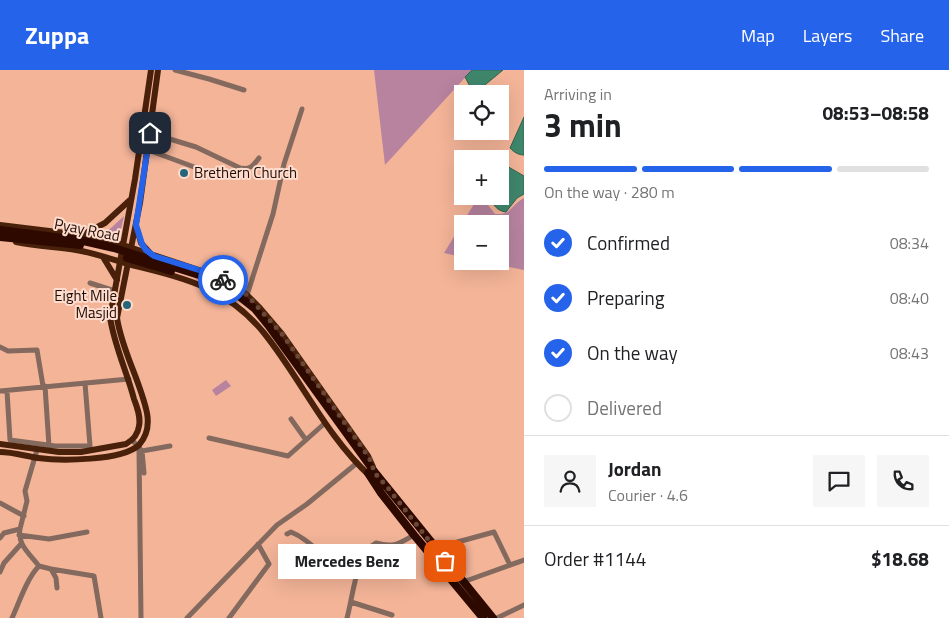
<!DOCTYPE html>
<html lang="en">
<head>
<meta charset="utf-8">
<style>
  :root { --surface:#fff; --page:#f6f6f6; --text:#202124; --muted:#757577; --line:#e0e0e0; --accent:#2563eb }
  body { margin:0; font-family:"Titillium Web",sans-serif; background:var(--page); color:var(--text); height:100vh; display:flex; flex-direction:column; font-size:19px; white-space:nowrap }
  * { box-sizing:border-box; margin:0 }
  p { font-size:16px; color:var(--muted) }
  .icon { flex:none; width:28px; height:28px; fill:none; stroke:currentColor; stroke-width:2; stroke-linecap:round; stroke-linejoin:round }
  .map { position:relative; flex:1; overflow:hidden }
  .sheet { display:flex; flex-direction:column; background:var(--surface); width:425px }
  .sheet>* { flex:none }
  .buttons { position:absolute; left:454px; top:15px; display:grid; gap:10px }
  .buttons a { display:grid; place-items:center; width:55px; height:55px; border-radius:0px; background:var(--surface); box-shadow:0 5px 20px #0002; font-size:25px }
  .pin { position:absolute; display:grid; place-items:center; width:42px; height:42px; color:#fff; margin:-21px; border-radius:10px; box-shadow:0 2px 8px #0006 }
  .courier { position:absolute; display:grid; place-items:center; width:50px; height:50px; margin:-25px; border:4px solid #2563eb; border-radius:50%; background:#fff; color:#222; box-shadow:0 1px 6px #0007 }
  .bubble { position:absolute; height:35px; border-radius:0px; background:var(--surface); box-shadow:0 5px 20px #0002; font-size:16px; font-weight:700; line-height:35px; text-align:center }
  .head em { font-style:normal; font-weight:700 }
  .head div { display:flex; flex-direction:column-reverse }
  .head { display:flex; align-items:center; justify-content:space-between; height:85px; padding:0 20px }
  h1 { font-size:32px; font-weight:700; line-height:38px }
  .bar { display:grid; grid-template-columns:repeat(4,1fr); gap:8px 5px; align-content:center; height:60px; padding:0 20px }
  .bar i { height:6px; border-radius:4px; background:var(--line) }
  .bar .active { background:var(--accent) }
  .bar p { grid-column:span 4 }
  .line { display:flex; align-items:center; gap:12px; padding:0 20px; border-top:1px solid var(--line) }
  .line div { flex:1 }
  .round { display:grid; place-items:center; flex:none; width:52px; height:52px; border-radius:0px; background:var(--page) }
  ol { padding:0 20px; list-style:none }
  li { display:flex; align-items:center; gap:15px; height:55px }
  li p { margin-inline-start:auto }
  li .icon { padding:5px; border-radius:50%; background:var(--accent); color:#fff; stroke-width:4 }
  li:last-child { color:var(--muted) }
  li i { width:28px; height:28px; border:2px solid var(--line); border-radius:50% }
  header { display:flex; align-items:center; gap:30px; box-sizing:border-box; height:70px; padding:0 25px; background:var(--accent); color:#fff }
  header strong { font-size:24px }
  nav { display:flex; gap:28px; margin-inline-start:auto; font-size:18px }
  main { display:flex; flex:1; min-height:0 }
  .map>svg:first-child { display:block }
</style>
</head>
<body>
<header>
<strong>Zuppa</strong>
<nav><a>Map</a><a>Layers</a><a>Share</a></nav>
</header>
<main>
<div class="map">
<svg width="524" height="548" viewBox="0 0 524 548">
  <rect width="100%" height="100%" fill="#f3b498"/>
  <path fill="#b7839f" d="M374,0H472L385,95Z
    M524,128V200L481,191H500V154H462V187L444,183L474,134L488,135L495,144C512,145 511,135 524,128Z
    M124,146L118,172L96,168L111,158Z
    M226,310L231,316L216,326L212,320Z"/>
  <path fill="#3f876c" stroke="#36624d" d="M472,0H503L474,24L465,7Z
    M524,47V85C518,85 514,82 510,78Z
    M500,92L524,106V124L517,128L506,142C497,141 493,135 489,126H500Z"/>
  <g fill="none" stroke-linecap="round" stroke-linejoin="round">
    <path stroke="#83695e" stroke-width="5" d="M175,0L209,9L244,20
      M150,63L196,77L240,98C250,100 253,96 259,88
      M148,80L216,105
      M90,213L115,221
      M247,225L273,144L284,94L302,39
      M0,277L8,281L37,280L43,316
      M45,316L49,376
      M0,321L129,309
      M7,321L10,370L55,376H90L85,313
      M291,349L306,370
      M209,368L288,386L325,353
      M132,370L142,381L144,403
      M139,379L141,548
      M142,381L170,376
      M0,433L24,446
      M287,464L291,462C296,464 301,467 305,470C321,481 337,502 356,506
      M19,465L49,469L87,462
      M0,468L4,463L20,459L27,431L25,421L37,380
      M437,480L454,473L494,462L510,495
      M39,496L51,499L56,508L57,518
      M51,499L94,506L101,548
      M0,502L4,493L21,474
      M463,512L524,490
      M351,532L392,545
      M12,548C19,533 27,508 39,496C31,485 17,475 20,459
      M187,548L277,455L307,434L357,393
      M229,548L269,494L258,474
      M347,548C353,527 356,483 376,473C393,478 399,474 414,465
      M497,548L524,535"/>
    <path stroke="#49200a" stroke-width="6" d="M0,155L82,165L123,175L205,202L234,216L247,225L259,237L282,264L368,386L373,397
      M137,159L141,173L151,184
      M82,165L105,153L130,130
      M16,172C36,176 56,177 76,180C94,183 111,189 128,194C183,208 226,216 264,263C301,309 326,366 370,406
      M103,187L117,210
      M0,374L59,382H81L126,374C133,370 138,364 139,356C141,347 137,337 134,329C127,302 114,275 110,247L135,109L151,0
      M0,382C13,382 25,386 38,388C60,391 122,391 139,375C147,366 149,354 147,343C140,310 122,281 117,248L140,133L158,0"/>
    <path stroke="#2e0900" stroke-width="8" d="M373,400L493,548
      M368,403L381,423L414,465L483,548"/>
    <path stroke="#2e0900" stroke-width="8" d="M0,160L79,170L114,178L202,206L221,214L240,227L255,239L268,255L373,400
      M0,167L80,175
      M127,188L171,201"/>
  </g>
  <g fill="none" stroke-linecap="round" stroke-linejoin="round">
    <path stroke="#6b4738" stroke-width="5" stroke-dasharray="0 9" d="M223,210L247,225L282,264L368,386L373,395V401L388,418L445,491"/>
    <path stroke="#2563eb" stroke-width="6" d="M150,63L136,155L142,174L146,180L154,186L205,202L223,210"/>
  </g>
  <g fill="#27657b" stroke="#feddcf" stroke-width="2">
    <circle cx="184" cy="103" r="5"/>
    <circle cx="127" cy="235" r="5"/>
  </g>
  <g text-anchor="middle" stroke-width="4" stroke-linejoin="round" paint-order="stroke">
    <g font-size="15" fill="#220d04" stroke="#feddcf" text-anchor="start">
      <text x="194" y="108">Brethern Church</text>
      <text x="117" y="231" text-anchor="end">Eight Mile<tspan x="117" dy="17">Masjid</tspan></text>
    </g>
    <g font-size="15" fill="#220d04" stroke="#feddcf">
      <text transform="translate(87 160) rotate(11)" y="5">Pyay Road</text>
    </g>
  </g>
</svg>
<div class="buttons">
<a><svg class="icon" aria-label="locate" viewBox="0 0 24 24"><circle cx="12" cy="12" r="6"/><path d="M12 2v4M12 18v4M2 12h4M18 12h4"/></svg></a>
<a>+</a>
<a>−</a>
</div>
<div class="pin" style="left:445px;top:491px;background:#ea580c"><svg class="icon" aria-label="bag" viewBox="0 0 24 24"><path d="M5 8h14l-1 12H6zM9 8a3 3 0 0 1 6 0"/></svg></div>
<div class="pin" style="left:150px;top:63px;background:#1f2937"><svg class="icon" aria-label="home" viewBox="0 0 24 24"><path d="M3 11l9-7 9 7M6 9v11h12V9"/></svg></div>
<div class="courier" style="left:223px;top:210px"><svg class="icon" aria-label="bike" viewBox="0 0 24 24"><circle cx="6" cy="16" r="4"/><circle cx="18" cy="16" r="4"/><path d="M6 16l4-8h5l3 8M10 8l3 8H6M13 5h3"/></svg></div>
<div class="bubble" style="left:278px;top:474px;width:138px">Mercedes Benz</div>
</div>
<section class="sheet">
<div class="head"><div><h1>3 min</h1><p>Arriving in</p></div><em>08:53–08:58</em></div>
<div class="bar"><i class="active"></i><i class="active"></i><i class="active"></i><i></i><p>On the way · 280 m</p></div>
<ol>
<li><svg class="icon" aria-label="check" viewBox="0 0 24 24"><path d="M5 12l5 5 9-10"/></svg>Confirmed<p>08:34</p></li>
<li><svg class="icon" aria-label="check" viewBox="0 0 24 24"><path d="M5 12l5 5 9-10"/></svg>Preparing<p>08:40</p></li>
<li><svg class="icon" aria-label="check" viewBox="0 0 24 24"><path d="M5 12l5 5 9-10"/></svg>On the way<p>08:43</p></li>
<li><i></i>Delivered</li>
</ol>
<div class="line" style="height:90px"><a class="round"><svg class="icon" aria-label="person" viewBox="0 0 24 24"><circle cx="12" cy="8" r="4"/><path d="M4 21q1-7 8-7t8 7"/></svg></a><div><b>Jordan</b><p>Courier · 4.6</p></div><a class="round"><svg class="icon" aria-label="chat" viewBox="0 0 24 24"><path d="M4 5h16v11H9l-5 4z"/></svg></a><a class="round"><svg class="icon" aria-label="phone" viewBox="0 0 24 24"><path d="M5 4h4l2 5-3 2q2 4 5 5l2-3 5 2v4C11 20 4 13 5 4z"/></svg></a></div>
<div class="line" style="height:65px"><div>Order #1144</div><b>$18.68</b></div>
</section>
</main>
</body>
</html>
